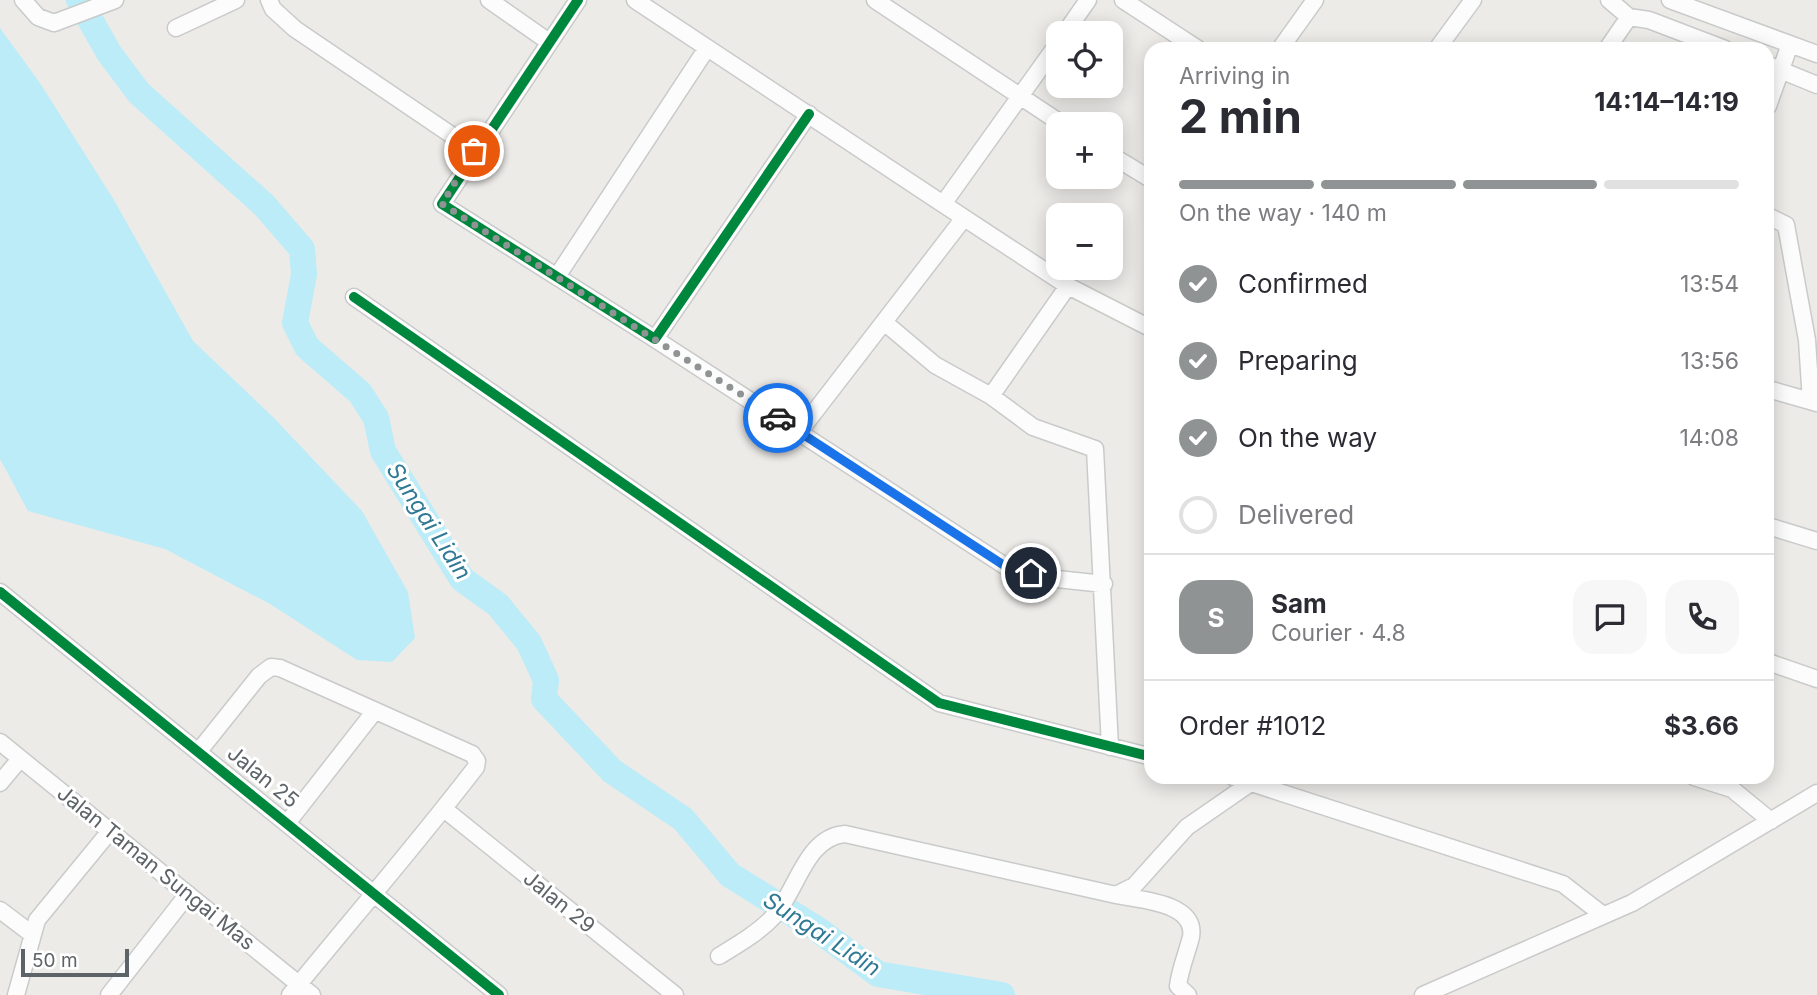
<!DOCTYPE html>
<html lang="en">
<head>
<meta charset="utf-8">
<style>
  :root { --surface:#fff; --page:#f7f7f7; --text:#2b2b33; --muted:#7c7c81; --line:#e1e1e2; --accent:#8f9394 }
  body { margin:0; font-family:Inter,sans-serif; background:var(--page); color:var(--text); height:100vh; display:flex; flex-direction:column; font-size:26px; white-space:nowrap }
  * { box-sizing:border-box; margin:0 }
  p { font-size:23px; color:var(--muted) }
  .icon { flex:none; width:38px; height:38px; fill:none; stroke:currentColor; stroke-width:2; stroke-linecap:round; stroke-linejoin:round }
  .map { position:relative; flex:1; overflow:hidden }
  .sheet { position:absolute; left:1144px; top:42px; width:630px; height:742px; display:flex; flex-direction:column; background:var(--surface); border-radius:21px; box-shadow:0 4px 18px #0003 }
  .sheet>* { flex:none }
  .controls { position:absolute; left:1046px; top:21px; display:grid; gap:14px }
  .controls a { display:grid; place-items:center; width:77px; height:77px; border-radius:14px; background:var(--surface); box-shadow:0 4px 18px #0003; font-size:35px }
  .scale { position:absolute; left:21px; bottom:18px; width:108px; box-sizing:border-box; padding-left:7px; border:4px solid #5d6367; border-top:0; font-size:19px; line-height:24px; white-space:nowrap; color:#5d6367; -webkit-text-stroke:5px #fff; paint-order:stroke }
  .pin { position:absolute; display:grid; place-items:center; width:60px; height:60px; color:#fff; margin:-30px; border:4px solid #fff; border-radius:50%; box-shadow:0 2px 7px #0007 }
  .courier { position:absolute; display:grid; place-items:center; width:70px; height:70px; margin:-35px; border:5px solid #1a73e8; border-radius:50%; background:#fff; color:#222; box-shadow:0 2px 9px #0007 }
  .head em { font-style:normal; font-weight:700 }
  .head div { display:flex; flex-direction:column-reverse }
  .head { display:flex; align-items:center; justify-content:space-between; height:119px; padding:0 35px }
  h1 { font-size:46px; font-weight:700; line-height:52px }
  .bar { display:grid; grid-template-columns:repeat(4,1fr); gap:10px 7px; align-content:center; height:84px; padding:0 35px }
  .bar i { height:9px; border-radius:5px; background:var(--line) }
  .bar .current { background:var(--accent) }
  .bar p { grid-column:span 4 }
  .line { display:flex; align-items:center; gap:18px; padding:0 35px; border-top:2px solid var(--line) }
  .line div { flex:1 }
  .round { display:grid; place-items:center; flex:none; width:74px; height:74px; border-radius:21px; background:var(--page) }
  ol { padding:0 35px; list-style:none }
  li { display:flex; align-items:center; gap:21px; height:77px }
  li p { margin-inline-start:auto }
  li .icon { padding:7px; border-radius:50%; background:var(--accent); color:#fff; stroke-width:4 }
  li:last-child { color:var(--muted) }
  li i { width:38px; height:38px; border:4px solid var(--line); border-radius:50% }
  .map>svg:first-child { display:block }
</style>
</head>
<body>
<div class="map">
<svg width="1817" height="995" viewBox="0 0 1817 995">
  <rect width="100%" height="100%" fill="#edebe8"/>
  <path fill="#bbecf8" d="M0,28L40,83L114,200L193,341L273,417L362,511L408,592L415,638L392,662L357,660L270,604L165,549L28,511L0,459Z"/>
  <g fill="none" stroke-linecap="round" stroke-linejoin="round">
    <path stroke="#bbecf8" stroke-width="26" d="M79,0L109,53L139,93L264,205L302,249L304,274L295,323L307,347L360,393L376,418L383,451L462,579L498,605L529,643L546,680L544,699L612,771L683,819L730,875L817,929L878,974L1002,995"/>
    <defs>
      <path id="minor" d="M23,0L38,17L54,23L115,0
        M269,0L273,9L295,29L475,151
        M489,0L549,42
        M578,0L442,204L655,339L809,114
        M635,0L943,204L1059,42
        M875,0L1062,124
        M1123,0L1198,49
        M1609,0L1629,17
        M1670,0L1817,54
        M176,28L236,0
        M1065,33L1088,0
        M1280,49L1315,0
        M1437,49L1473,0
        M1607,49L1629,17L1649,20L1725,49
        M1768,65L1817,85
        M1768,106L1790,44
        M1111,155L1152,180
        M943,204L1068,286L1152,329
        M1768,216L1786,225L1807,340L1811,401
        M558,275L707,48
        M354,297L939,703L1152,757
        M884,322L935,365L991,396L1033,427L1095,449L1110,747
        M655,339L1005,566L1057,579L1104,584
        M1768,389L1817,403
        M991,396L1068,286
        M799,432L964,218
        M1768,526L1817,541
        M0,592L499,995
        M1768,662L1817,679
        M0,742L312,995
        M199,751L259,676L271,667L280,668L472,754L477,761L476,767C416,845 352,919 290,995
        M1233,777L1563,884L1603,915
        M1694,777L1732,789L1771,821
        M0,783L20,759
        M444,809L675,995
        M288,822L374,712
        M1116,895C1138,900 1197,902 1191,937C1187,953 1180,969 1178,986L1188,995
        M0,910L33,935
        M719,956C737,945 758,933 773,917C797,892 805,837 845,834L1116,895L1134,886L1187,827L1252,782
        M16,995L37,920L110,831
        M109,995L188,894
        M1423,995L1632,903L1817,793"/>
    </defs>
    <use href="#minor" stroke="#c9caca" stroke-width="19"/>
    <use href="#minor" stroke="#fcfcfc" stroke-width="16"/>
    <defs>
      <path id="cycleway" d="M578,0L442,204L655,339L809,114
        M354,297L939,703L1152,757
        M0,592L499,995"/>
    </defs>
    <use href="#cycleway" stroke="#fff" stroke-width="15"/>
    <use href="#cycleway" stroke="#00873e" stroke-width="10"/>
  </g>
  <g fill="none" stroke-linecap="round" stroke-linejoin="round">
    <path stroke="#8f9394" stroke-width="7" stroke-dasharray="0 12.6" d="M474,151L442,204L778,418"/>
    <path stroke="#1a73e8" stroke-width="9" d="M778,418L1005,566L1031,573"/>
  </g>
  <g text-anchor="middle" stroke-width="6" stroke-linejoin="round" paint-order="stroke">
    <g font-size="21" fill="#5d6367" stroke="#fff">
      <text transform="translate(263 777) rotate(39)" y="7">Jalan 25</text>
      <text transform="translate(156 868) rotate(39)" y="7">Jalan Taman Sungai Mas</text>
      <text transform="translate(559 902) rotate(39)" y="7">Jalan 29</text>
    </g>
    <g font-size="23" font-style="italic" fill="#307995" stroke="#fff">
      <text transform="translate(429 521) rotate(57)" y="8">Sungai Lidin</text>
      <text transform="translate(822 934) rotate(33)" y="8">Sungai Lidin</text>
    </g>
  </g>
</svg>
<div class="controls">
<a><svg class="icon" aria-label="locate" viewBox="0 0 24 24"><circle cx="12" cy="12" r="6"/><path d="M12 2v4M12 18v4M2 12h4M18 12h4"/></svg></a>
<a>+</a>
<a>−</a>
</div>
<div class="scale">50 m</div>
<div class="pin" style="left:474px;top:151px;background:#ea580c"><svg class="icon" aria-label="bag" viewBox="0 0 24 24"><path d="M5 8h14l-1 12H6zM9 8a3 3 0 0 1 6 0"/></svg></div>
<div class="pin" style="left:1031px;top:573px;background:#1f2937"><svg class="icon" aria-label="home" viewBox="0 0 24 24"><path d="M3 11l9-7 9 7M6 9v11h12V9"/></svg></div>
<div class="courier" style="left:778px;top:418px"><svg class="icon" aria-label="car" viewBox="0 0 24 24"><path d="M5 17H2v-5l4-1 3-4h7l3 4 3 1v5h-3M9 17h6M6 11h13"/><circle cx="7" cy="17" r="2"/><circle cx="17" cy="17" r="2"/></svg></div>
<section class="sheet">
<div class="head"><div><h1>2 min</h1><p>Arriving in</p></div><em>14:14–14:19</em></div>
<div class="bar"><i class="current"></i><i class="current"></i><i class="current"></i><i></i><p>On the way · 140 m</p></div>
<ol>
<li><svg class="icon" aria-label="check" viewBox="0 0 24 24"><path d="M5 12l5 5 9-10"/></svg>Confirmed<p>13:54</p></li>
<li><svg class="icon" aria-label="check" viewBox="0 0 24 24"><path d="M5 12l5 5 9-10"/></svg>Preparing<p>13:56</p></li>
<li><svg class="icon" aria-label="check" viewBox="0 0 24 24"><path d="M5 12l5 5 9-10"/></svg>On the way<p>14:08</p></li>
<li><i></i>Delivered</li>
</ol>
<div class="line" style="height:126px"><b class="round" style="background:var(--accent);color:#fff">S</b><div><b>Sam</b><p>Courier · 4.8</p></div><a class="round"><svg class="icon" aria-label="chat" viewBox="0 0 24 24"><path d="M4 5h16v11H9l-5 4z"/></svg></a><a class="round"><svg class="icon" aria-label="phone" viewBox="0 0 24 24"><path d="M5 4h4l2 5-3 2q2 4 5 5l2-3 5 2v4C11 20 4 13 5 4z"/></svg></a></div>
<div class="line" style="height:91px"><div>Order #1012</div><b>$3.66</b></div>
</section>
</div>
</body>
</html>
